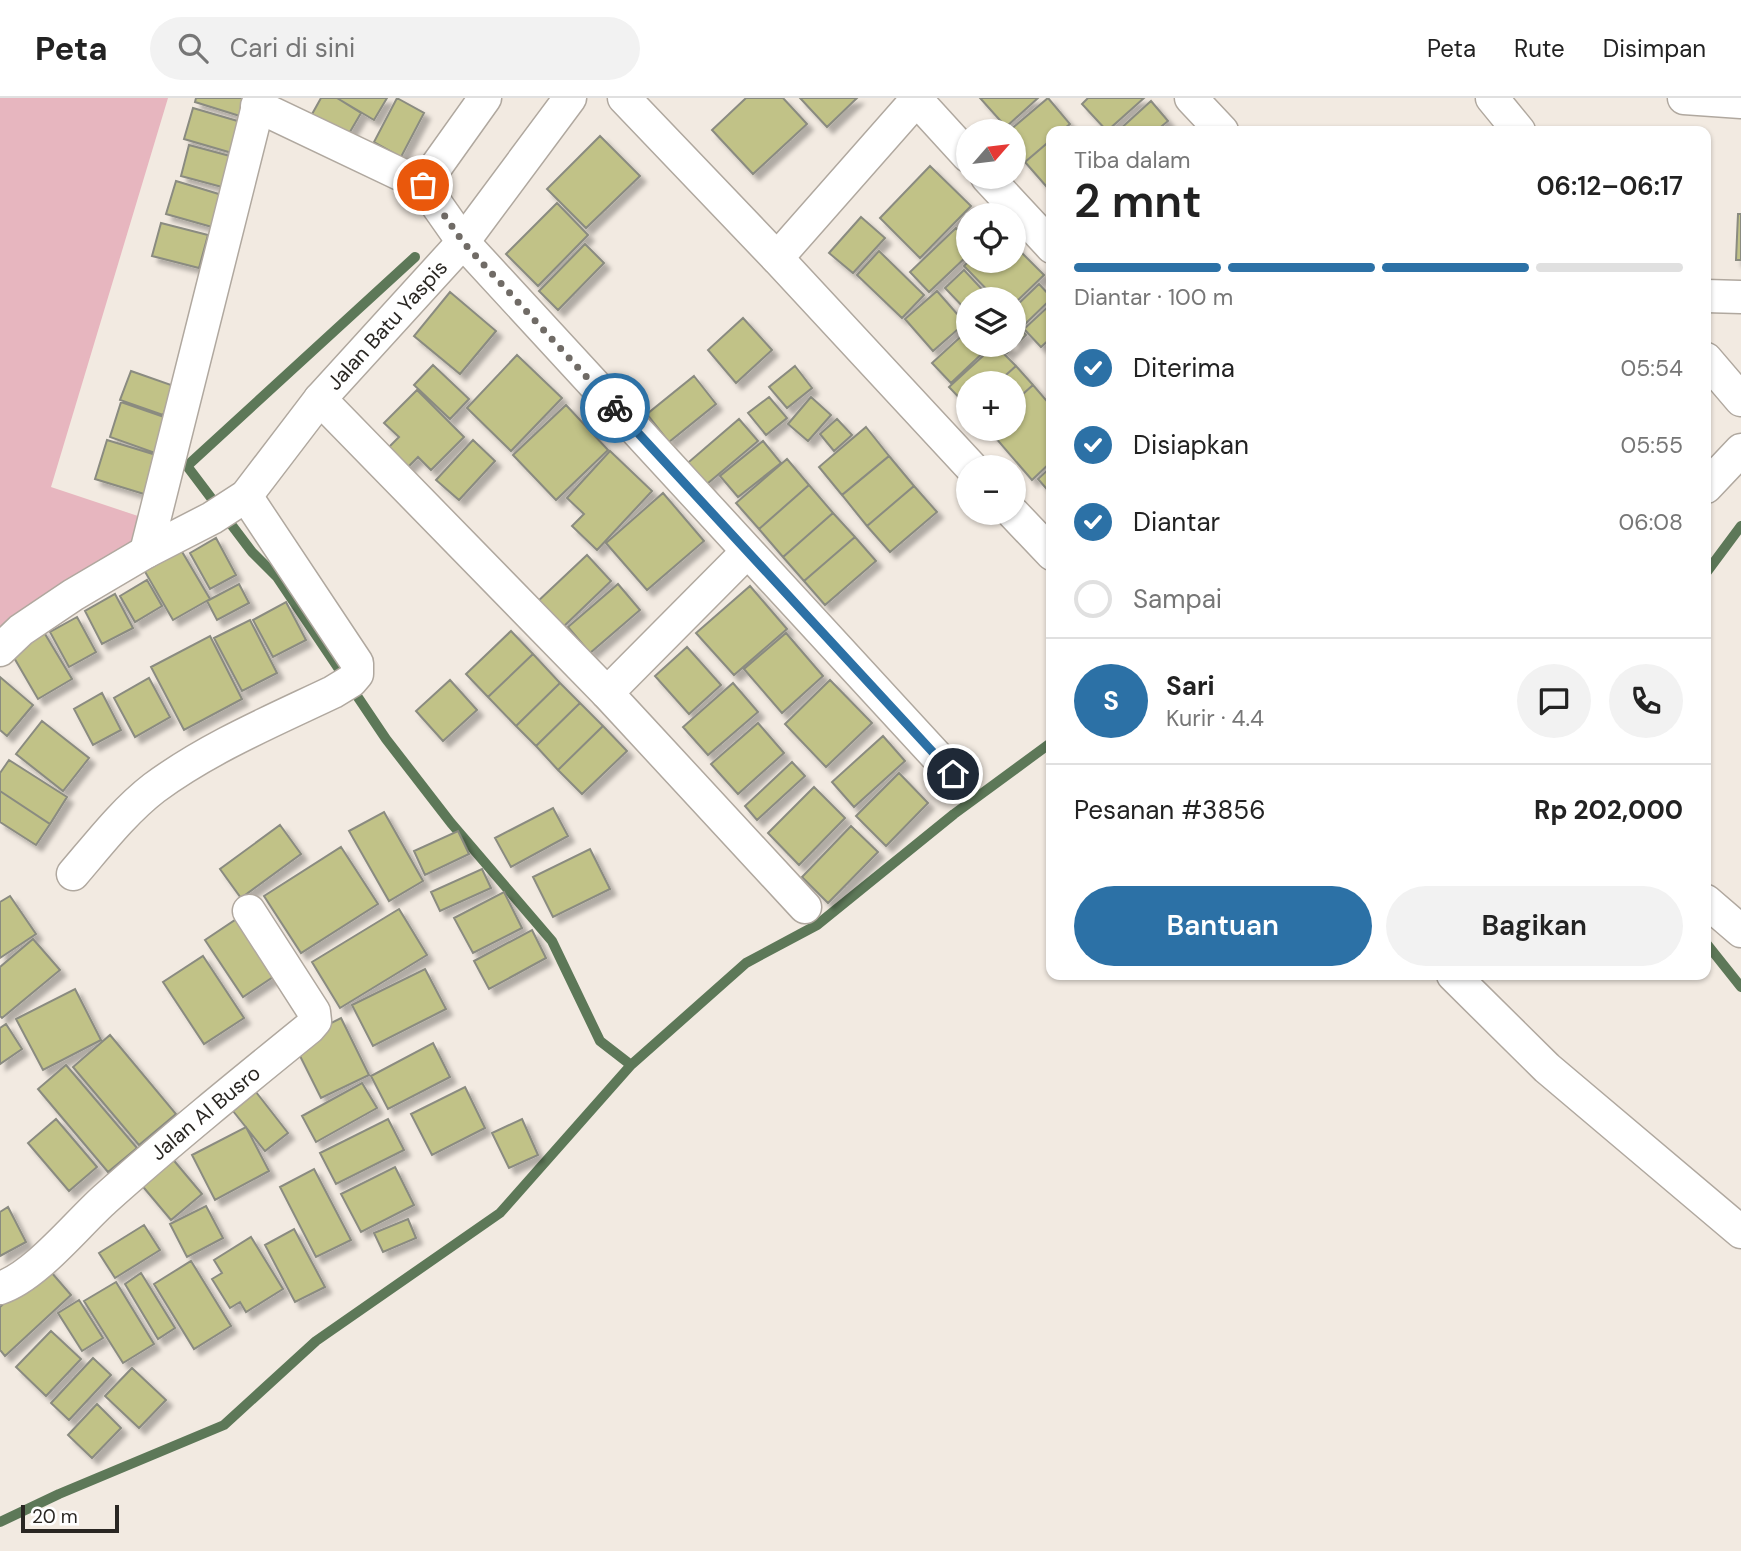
<!DOCTYPE html>
<html lang="id">
<head>
<meta charset="utf-8">
<style>
  :root { --surface:#fff; --page:#f2f2f2; --text:#222; --muted:#767676; --line:#e0e0e0; --accent:#2c71a6 }
  body { margin:0; font-family:"DM Sans",sans-serif; background:var(--page); color:var(--text); height:100vh; display:flex; flex-direction:column; font-size:26px; white-space:nowrap }
  * { box-sizing:border-box; margin:0 }
  p { font-size:23px; color:var(--muted) }
  .icon { flex:none; width:38px; height:38px; fill:none; stroke:currentColor; stroke-width:2; stroke-linecap:round; stroke-linejoin:round }
  .map { position:relative; flex:1; overflow:hidden }
  .side { position:absolute; left:1046px; top:28px; width:665px; height:854px; display:flex; flex-direction:column; background:var(--surface); border-radius:14px; box-shadow:0 2px 5px #0004 }
  .side>* { flex:none }
  .needle { width:46px; rotate:62deg }
  .tools { position:absolute; left:956px; top:21px; display:grid; gap:14px }
  .tools a { display:grid; place-items:center; width:70px; height:70px; border-radius:50%; background:var(--surface); box-shadow:0 2px 5px #0004; font-size:35px }
  .scale { position:absolute; left:21px; bottom:18px; width:98px; box-sizing:border-box; padding-left:7px; border:4px solid #2a2723; border-top:0; font-size:19px; line-height:24px; white-space:nowrap; color:#2a2723; -webkit-text-stroke:5px #fff; paint-order:stroke }
  .pin { position:absolute; display:grid; place-items:center; width:60px; height:60px; color:#fff; margin:-30px; border:4px solid #fff; border-radius:50%; box-shadow:0 2px 7px #0007 }
  .courier { position:absolute; display:grid; place-items:center; width:70px; height:70px; margin:-35px; border:5px solid #2c71a6; border-radius:50%; background:#fff; color:#222; box-shadow:0 2px 9px #0007 }
  .summary em { font-style:normal; font-weight:600 }
  .summary div { display:flex; flex-direction:column-reverse }
  .summary { display:flex; align-items:center; justify-content:space-between; height:119px; padding:0 28px }
  h1 { font-size:46px; font-weight:600; line-height:52px }
  .bar { display:grid; grid-template-columns:repeat(4,1fr); gap:10px 7px; align-content:center; height:84px; padding:0 28px }
  .bar i { height:9px; border-radius:5px; background:var(--line) }
  .bar .active { background:var(--accent) }
  .bar p { grid-column:span 4 }
  .line { display:flex; align-items:center; gap:18px; padding:0 28px; border-top:2px solid var(--line) }
  .line div { flex:1 }
  .round { display:grid; place-items:center; flex:none; width:74px; height:74px; border-radius:37px; background:var(--page) }
  ol { padding:0 28px; list-style:none }
  li { display:flex; align-items:center; gap:21px; height:77px }
  li p { margin-inline-start:auto }
  li .icon { padding:7px; border-radius:50%; background:var(--accent); color:#fff; stroke-width:4 }
  li:last-child { color:var(--muted) }
  li i { width:38px; height:38px; border:4px solid var(--line); border-radius:50% }
  .action { display:flex; gap:14px; margin-top:auto; padding:14px 28px }
  .action a { flex:1; height:80px; border-radius:42px; background:var(--accent); color:#fff; font-size:28px; font-weight:600; line-height:80px; text-align:center }
  .action a+a { background:var(--page); color:var(--text) }
  header { display:flex; align-items:center; gap:42px; box-sizing:border-box; height:98px; padding:0 35px; background:var(--surface); border-bottom:2px solid var(--line) }
  header strong { font-size:33px }
  nav { display:flex; gap:38px; margin-inline-start:auto; font-size:24px }
  .search { width:490px; height:63px; background:var(--page); display:flex; align-items:center; gap:18px; box-sizing:border-box; padding:0 24px; border-radius:38px; color:var(--muted); font-size:26px }
  .map>svg:first-child { display:block }
</style>
</head>
<body>
<header>
<strong>Peta</strong>
<div class="search"><svg class="icon" aria-label="search" viewBox="0 0 24 24"><circle cx="10" cy="10" r="6"/><path d="M15 15l6 6"/></svg>Cari di sini</div>
<nav><a>Peta</a><a>Rute</a><a>Disimpan</a></nav>
</header>
<div class="map">
<svg width="1741" height="1453" viewBox="0 0 1741 1453">
  <defs>
    <filter id="shadow"><feDropShadow dx="6" dy="6" stdDeviation="2" flood-color="#0004"/></filter>
  </defs>
  <rect width="100%" height="100%" fill="#f2eae1"/>
  <path fill="#e7b6bf" d="M0,0H168L51,389L141,419L127,463L0,532Z"/>
  <g fill="none" stroke-linecap="round" stroke-linejoin="round">
    <path stroke="#5d7858" stroke-width="10" d="M1706,475L1741,428
      M1706,845L1741,889
      M631,967L746,865L817,827L954,716L1052,644
      M0,1424L59,1396L224,1327L316,1243L500,1115L631,967L600,943L552,843L451,725L386,641L277,479L252,454L187,368L415,159"/>
  </g>
  <path fill="#c1c287" stroke="#8a8b80" stroke-width="2" filter="url(#shadow)" d="M196,0H248L243,19L195,4Z
    M321,0H337L361,15L347,39L311,18Z
    M337,0H387L374,22Z
    M397,0L424,15L401,59L374,44Z
    M746,0H783L807,26L753,76L712,32Z
    M800,0H857L827,29Z
    M980,0H1038L1006,29Z
    M1048,0L1070,26L1061,33H1052V41L1025,64L1013,50V33H1009Z
    M1088,0H1144L1107,33L1082,6Z
    M1151,3L1168,23L1156,33H1118Z
    M193,10L241,24L232,55L184,41Z
    M600,38L640,78L586,130L547,91Z
    M1052,41V83L1046,88L1025,64Z
    M189,47L230,58L222,89L181,78Z
    M930,68L971,108L920,160L880,120Z
    M176,83L222,97L212,129L166,116Z
    M557,105L588,137L538,188L506,156Z
    M1738,116H1741V162H1736Z
    M861,119L885,140L853,175L829,155Z
    M161,125L208,137L199,170L152,158Z
    M956,130L968,142V157L929,194L910,174Z
    M585,146L604,165L558,212L539,193Z
    M1013,146L1044,177L1013,207V201H996L964,168L969,163H1013Z
    M879,153L924,197L902,220L857,177Z
    M964,172L991,201H968V214L945,190Z
    M1039,186L1052,200L1022,229L1013,220V211Z
    M937,193L965,225L933,253L905,221Z
    M450,194L496,233L460,276L414,238Z
    M1052,205V239L1041,249L1024,231Z
    M743,220L772,252L736,285L708,252Z
    M1013,224L1026,237L1007,255L999,247H1013Z
    M968,232V247H991L951,285L932,265Z
    M995,247L1016,268L997,285H968V309L949,289Z
    M517,257L562,300L511,353L467,310Z
    M433,267L469,301L450,321L414,287Z
    M795,268L812,290L787,310L769,289Z
    M1016,268L1033,287L1013,305V285H997Z
    M131,273L174,288L163,317L120,302Z
    M694,278L716,306L669,344L647,316Z
    M1033,287L1052,309V363L1032,382L988,331H1013V305Z
    M417,292L464,339L431,372L418,359L406,371L386,352L399,339L384,325Z
    M769,299L787,320L766,337L748,315Z
    M811,299L831,317L808,343L788,326Z
    M121,304L167,320L155,355L110,339Z
    M566,307L608,352L556,402L513,357Z
    M739,321L758,343L701,391L683,369Z
    M837,321L852,337L834,353L820,336Z
    M866,329L889,358L842,397L819,369Z
    M107,342L156,357L144,396L95,381Z
    M473,342L495,363L459,402L436,382Z
    M763,343L781,365L738,399L720,378Z
    M610,353L652,393L597,452L572,428L584,416L567,400Z
    M889,358L914,388L867,428L842,397Z
    M787,361L809,387L759,431L736,405Z
    M1052,368V397L1038,381Z
    M809,387L833,415L783,459L759,431Z
    M914,388L937,414L890,454L867,428Z
    M663,395L704,443L647,492L606,445Z
    M833,415L855,439L804,483L783,459Z
    M855,439L876,463L825,507L804,483Z
    M216,440L236,477L210,491L190,455Z
    M181,452L210,501L173,522L144,472Z
    M587,457L611,483L561,531L536,505Z
    M147,482L162,508L135,524L120,498Z
    M239,486L249,505L217,522L207,503Z
    M618,486L640,512L590,555L568,529Z
    M750,488L787,531L734,577L696,535Z
    M115,496L133,530L102,546L85,513Z
    M286,504L306,542L273,559L253,522Z
    M77,519L96,554L69,569L50,534Z
    M250,522L277,575L242,593L214,540Z
    M42,531L72,581L38,601L9,551Z
    M511,533L533,556L488,599L466,576Z
    M786,535L823,578L782,615L744,571Z
    M210,538L242,601L184,632L151,569Z
    M687,549L721,587L689,616L655,578Z
    M533,556L560,585L516,628L488,599Z
    M0,579L33,607L7,638L0,632Z
    M149,580L170,619L135,639L114,600Z
    M450,582L477,612L443,643L416,613Z
    M830,582L872,625L826,669L785,626Z
    M560,585L580,605L536,648L516,628Z
    M733,585L758,614L708,657L683,629Z
    M102,595L121,632L93,647L74,611Z
    M580,605L603,628L558,672L536,648Z
    M42,623L89,660L63,693L16,656Z
    M758,625L784,655L738,696L711,666Z
    M603,628L627,653L582,696L558,672Z
    M883,638L905,663L854,709L832,684Z
    M9,662L67,699L50,726L0,693V675Z
    M792,664L805,678L757,722L745,708Z
    M899,675L928,705L886,748L856,718Z
    M814,689L845,720L799,767L768,735Z
    M0,693L50,726L36,747L0,724Z
    M553,710L568,738L511,769L495,740Z
    M384,714L423,783L389,803L349,733Z
    M280,727L301,756L241,800L220,771Z
    M851,728L878,754L828,805L802,779Z
    M458,733L469,756L425,777L414,753Z
    M341,749L378,806L301,855L264,798Z
    M590,751L610,791L553,819L533,779Z
    M482,771L491,790L440,813L431,794Z
    M504,794L522,830L473,855L454,820Z
    M10,798L36,836L0,860V804Z
    M399,811L427,857L340,910L312,864Z
    M238,820L276,877L243,899L205,842Z
    M532,832L546,860L489,891L474,863Z
    M33,841L60,872L2,920L0,918V869Z
    M203,858L244,920L204,946L163,884Z
    M425,871L446,911L373,948L352,907Z
    M75,891L101,942L43,972L16,921Z
    M341,920L369,977L321,1000L293,944Z
    M6,926L22,951L0,966V930Z
    M110,937L176,1016L139,1047L73,969Z
    M433,945L450,979L388,1011L371,978Z
    M66,967L137,1050L108,1074L38,991Z
    M362,985L377,1010L316,1044L302,1018Z
    M465,989L485,1030L432,1057L411,1016Z
    M256,994L288,1035L265,1053L233,1013Z
    M56,1021L97,1069L69,1093L28,1045Z
    M388,1021L404,1052L336,1086L320,1055Z
    M522,1021L538,1057L509,1070L492,1035Z
    M246,1029L269,1073L215,1102L192,1057Z
    M165,1052L202,1096L171,1122L134,1078Z
    M395,1069L414,1107L361,1134L341,1096Z
    M314,1071L351,1142L316,1159L280,1089Z
    M206,1108L223,1140L187,1159L170,1126Z
    M8,1109L26,1144L0,1158V1114Z
    M408,1121L416,1140L383,1154L374,1135Z
    M144,1127L160,1152L115,1180L99,1155Z
    M294,1131L325,1189L295,1204L265,1147Z
    M251,1139L283,1191L246,1214L240,1204L230,1210L212,1181L222,1175L214,1162Z
    M191,1163L231,1228L194,1251L154,1186Z
    M45,1167L71,1197L5,1258L0,1252V1209Z
    M141,1175L175,1230L158,1241L125,1186Z
    M116,1184L154,1246L123,1265L84,1203Z
    M79,1202L103,1240L82,1253L58,1215Z
    M51,1233L81,1261L46,1298L16,1269Z
    M93,1260L111,1277L69,1322L51,1305Z
    M132,1270L166,1302L139,1330L105,1298Z
    M97,1306L121,1330L92,1360L68,1337Z"/>
  <g fill="none" stroke-linecap="round" stroke-linejoin="round">
    <defs>
      <g id="street">
        <path d="M624,0L777,160L971,369"/>
        <path d="M915,0L968,58"/>
        <path d="M1191,0L1222,33"/>
        <path d="M1492,0L1519,33"/>
        <path d="M1684,0L1741,4"/>
        <path d="M257,8L423,87L463,144L953,676"/>
        <path d="M987,79L1052,149"/>
        <path d="M423,87L485,0"/>
        <path d="M777,160L918,0"/>
        <path d="M1706,198L1741,199"/>
        <path d="M1706,261L1741,302"/>
        <path d="M320,301L607,595L805,809"/>
        <path d="M1706,389L1741,352"/>
        <path d="M1013,415L1052,456"/>
        <path d="M146,454L260,0"/>
        <path id="s1" d="M0,552L21,532L73,497L146,454L212,420L246,398L320,301L463,144L570,0"/>
        <path d="M607,595L747,454"/>
        <path d="M73,776C98,747 123,714 154,690C208,650 272,623 333,594L351,583L357,576V565L246,398"/>
        <path d="M1706,803L1741,833"/>
        <path d="M1453,877L1547,970L1741,1134"/>
        <path id="s2" d="M0,1190C36,1178 76,1127 105,1101C171,1042 240,986 309,930L315,923L314,914L249,813"/>
      </g>
    </defs>
    <use href="#street" stroke="#b0a89f" stroke-width="35"/>
    <use href="#street" stroke="#fff" stroke-width="32"/>
  </g>
  <g fill="none" stroke-linecap="round" stroke-linejoin="round">
    <path stroke="#706b66" stroke-width="7" stroke-dasharray="0 12.6" d="M423,87L463,144L615,310"/>
    <path stroke="#2c71a6" stroke-width="9" d="M615,310L953,676"/>
  </g>
  <g text-anchor="middle" stroke-width="7" stroke-linejoin="round" paint-order="stroke">
    <g font-size="21" fill="#2a2723" stroke="#fff">
      <text dy="7" stroke="none"><textPath href="#s1" startOffset="513">Jalan Batu Yaspis</textPath></text>
      <text dy="7" stroke="none"><textPath href="#s2" startOffset="271">Jalan Al Busro</textPath></text>
    </g>
  </g>
</svg>
<div class="tools">
<a><svg class="needle" viewBox="-14 -14 28 28"><path d="M0-13l5 13h-10z" fill="#e53935"/><path d="M0 13l5-13h-10z" fill="#767676"/></svg></a>
<a><svg class="icon" aria-label="locate" viewBox="0 0 24 24"><circle cx="12" cy="12" r="6"/><path d="M12 2v4M12 18v4M2 12h4M18 12h4"/></svg></a>
<a><svg class="icon" aria-label="layers" viewBox="0 0 24 24"><path d="M12 4l9 5-9 5-9-5zM3 14l9 5 9-5"/></svg></a>
<a>+</a>
<a>−</a>
</div>
<div class="scale">20 m</div>
<div class="pin" style="left:423px;top:87px;background:#ea580c"><svg class="icon" aria-label="bag" viewBox="0 0 24 24"><path d="M5 8h14l-1 12H6zM9 8a3 3 0 0 1 6 0"/></svg></div>
<div class="pin" style="left:953px;top:676px;background:#1f2937"><svg class="icon" aria-label="home" viewBox="0 0 24 24"><path d="M3 11l9-7 9 7M6 9v11h12V9"/></svg></div>
<div class="courier" style="left:615px;top:310px"><svg class="icon" aria-label="bike" viewBox="0 0 24 24"><circle cx="6" cy="16" r="4"/><circle cx="18" cy="16" r="4"/><path d="M6 16l4-8h5l3 8M10 8l3 8H6M13 5h3"/></svg></div>
<section class="side">
<div class="summary"><div><h1>2 mnt</h1><p>Tiba dalam</p></div><em>06:12–06:17</em></div>
<div class="bar"><i class="active"></i><i class="active"></i><i class="active"></i><i></i><p>Diantar · 100 m</p></div>
<ol>
<li><svg class="icon" aria-label="check" viewBox="0 0 24 24"><path d="M5 12l5 5 9-10"/></svg>Diterima<p>05:54</p></li>
<li><svg class="icon" aria-label="check" viewBox="0 0 24 24"><path d="M5 12l5 5 9-10"/></svg>Disiapkan<p>05:55</p></li>
<li><svg class="icon" aria-label="check" viewBox="0 0 24 24"><path d="M5 12l5 5 9-10"/></svg>Diantar<p>06:08</p></li>
<li><i></i>Sampai</li>
</ol>
<div class="line" style="height:126px"><b class="round" style="background:var(--accent);color:#fff">S</b><div><b>Sari</b><p>Kurir · 4.4</p></div><a class="round"><svg class="icon" aria-label="chat" viewBox="0 0 24 24"><path d="M4 5h16v11H9l-5 4z"/></svg></a><a class="round"><svg class="icon" aria-label="phone" viewBox="0 0 24 24"><path d="M5 4h4l2 5-3 2q2 4 5 5l2-3 5 2v4C11 20 4 13 5 4z"/></svg></a></div>
<div class="line" style="height:91px"><div>Pesanan #3856</div><b>Rp 202,000</b></div>
<div class="action"><a>Bantuan</a><a>Bagikan</a></div>
</section>
</div>
</body>
</html>
